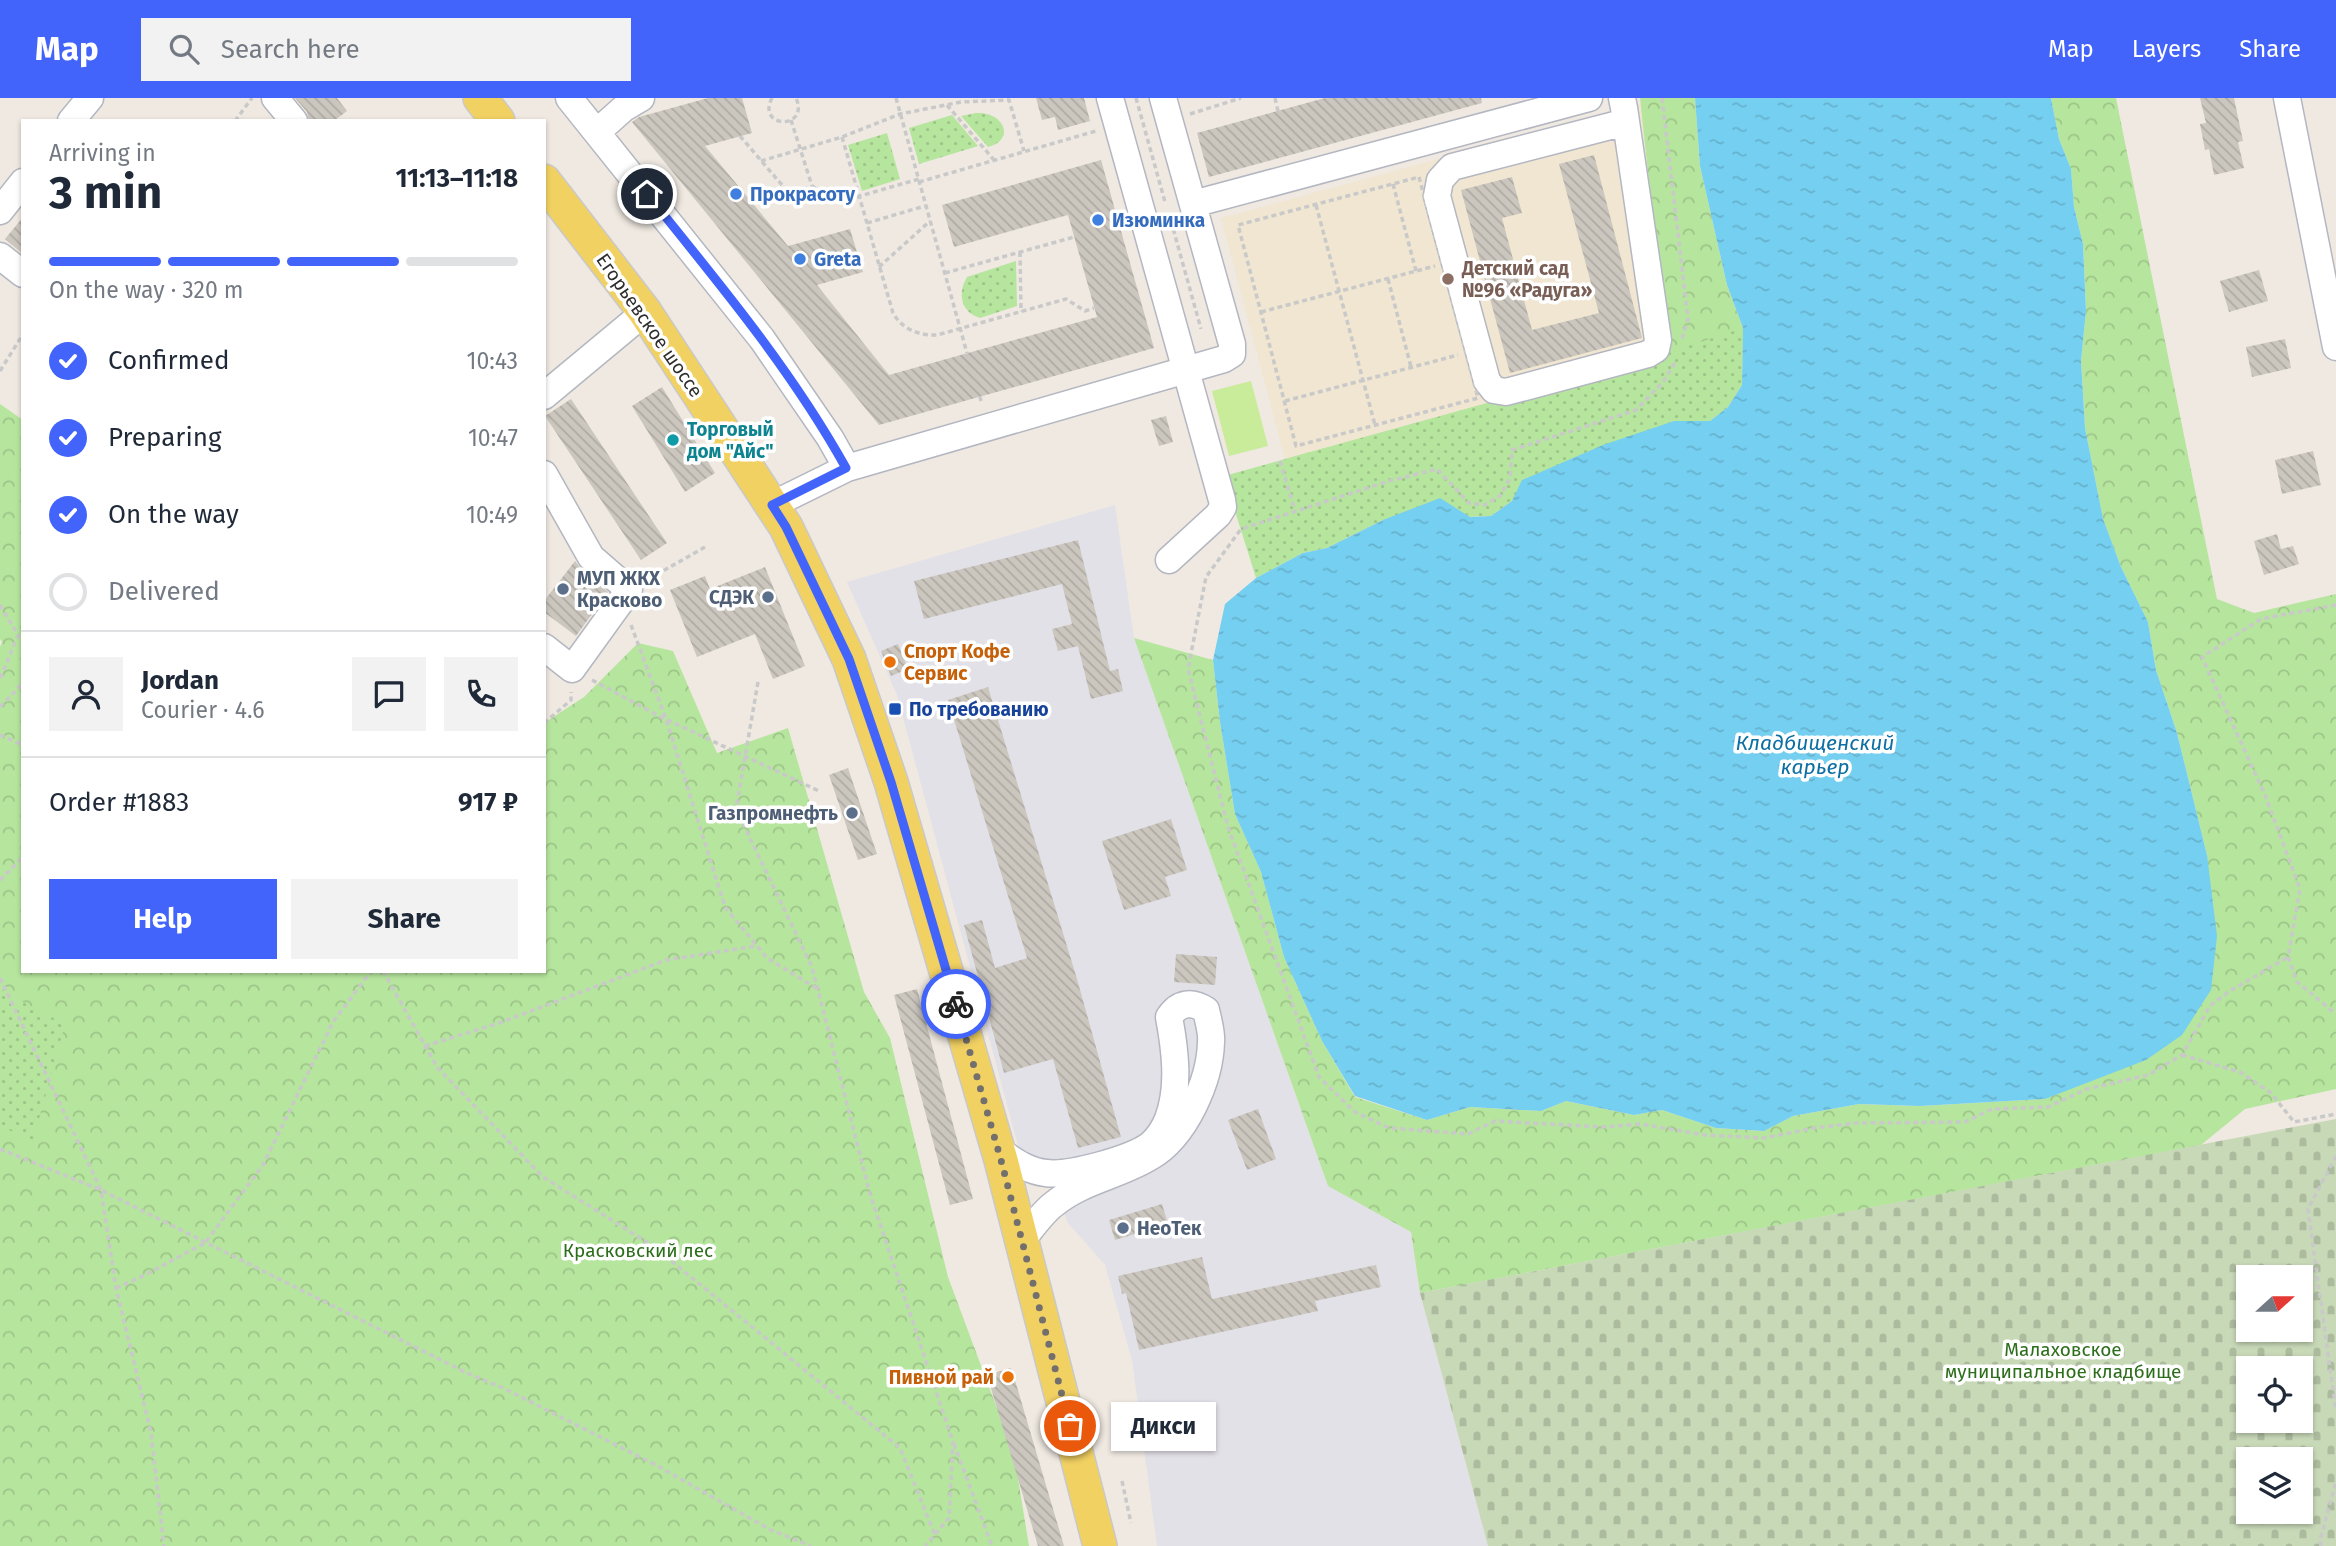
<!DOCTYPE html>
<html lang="en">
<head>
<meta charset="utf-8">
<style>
  :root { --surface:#fff; --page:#f2f2f3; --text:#1f2937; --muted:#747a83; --line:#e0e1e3; --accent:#4264fb }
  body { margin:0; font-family:"Fira Sans",sans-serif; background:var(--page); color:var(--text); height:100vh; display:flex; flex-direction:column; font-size:26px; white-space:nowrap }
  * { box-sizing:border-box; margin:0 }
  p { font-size:23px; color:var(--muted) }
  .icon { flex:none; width:38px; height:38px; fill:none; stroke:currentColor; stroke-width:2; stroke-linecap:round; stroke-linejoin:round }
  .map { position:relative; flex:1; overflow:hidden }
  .panel { position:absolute; left:21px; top:21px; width:525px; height:854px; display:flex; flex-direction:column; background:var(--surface); border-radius:0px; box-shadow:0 2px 5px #0004 }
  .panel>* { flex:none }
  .needle { width:46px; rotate:69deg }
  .buttons { position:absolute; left:2236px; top:1167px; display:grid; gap:14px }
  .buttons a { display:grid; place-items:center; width:77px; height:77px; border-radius:0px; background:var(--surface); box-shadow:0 2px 5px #0004; font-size:35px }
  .pin { position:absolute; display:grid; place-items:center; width:60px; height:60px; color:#fff; margin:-30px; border:4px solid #fff; border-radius:50%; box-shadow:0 2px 7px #0007 }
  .courier { position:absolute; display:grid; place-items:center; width:70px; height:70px; margin:-35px; border:5px solid #4264fb; border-radius:50%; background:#fff; color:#222; box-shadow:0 2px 9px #0007 }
  .bubble { position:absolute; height:49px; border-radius:0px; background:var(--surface); box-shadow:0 2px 5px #0004; font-size:23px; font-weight:700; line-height:49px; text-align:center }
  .summary em { font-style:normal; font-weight:700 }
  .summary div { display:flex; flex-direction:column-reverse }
  .summary { display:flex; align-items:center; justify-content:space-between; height:119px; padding:0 28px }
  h1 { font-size:46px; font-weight:700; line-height:52px }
  .bar { display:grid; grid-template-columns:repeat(4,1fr); gap:10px 7px; align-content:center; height:84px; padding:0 28px }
  .bar i { height:9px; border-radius:5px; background:var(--line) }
  .bar .active { background:var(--accent) }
  .bar p { grid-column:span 4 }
  .line { display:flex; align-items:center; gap:18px; padding:0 28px; border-top:2px solid var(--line) }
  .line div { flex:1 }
  .round { display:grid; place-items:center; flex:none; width:74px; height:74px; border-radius:0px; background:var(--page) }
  ol { padding:0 28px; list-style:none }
  li { display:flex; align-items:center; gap:21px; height:77px }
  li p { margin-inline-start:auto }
  li .icon { padding:7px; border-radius:50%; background:var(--accent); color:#fff; stroke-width:4 }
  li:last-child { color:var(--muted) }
  li i { width:38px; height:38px; border:4px solid var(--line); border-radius:50% }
  .action { display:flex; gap:14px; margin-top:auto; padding:14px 28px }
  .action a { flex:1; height:80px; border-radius:0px; background:var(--accent); color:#fff; font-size:28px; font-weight:700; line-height:80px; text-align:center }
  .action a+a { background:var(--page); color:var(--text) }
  header { display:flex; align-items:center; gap:42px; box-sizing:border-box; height:98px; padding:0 35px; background:var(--accent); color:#fff }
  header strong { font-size:33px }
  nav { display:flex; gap:38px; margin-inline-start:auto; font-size:24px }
  .search { width:490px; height:63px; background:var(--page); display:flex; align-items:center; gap:18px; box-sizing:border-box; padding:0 24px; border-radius:0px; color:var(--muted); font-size:26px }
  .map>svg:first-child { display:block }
</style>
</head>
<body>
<header>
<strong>Map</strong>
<div class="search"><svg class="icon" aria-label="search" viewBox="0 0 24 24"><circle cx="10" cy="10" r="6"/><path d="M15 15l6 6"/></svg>Search here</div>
<nav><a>Map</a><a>Layers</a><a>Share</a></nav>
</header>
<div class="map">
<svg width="2336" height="1448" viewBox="0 0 2336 1448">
  <defs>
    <pattern id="forest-crowns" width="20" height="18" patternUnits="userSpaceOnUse" patternTransform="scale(1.75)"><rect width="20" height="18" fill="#b6e59e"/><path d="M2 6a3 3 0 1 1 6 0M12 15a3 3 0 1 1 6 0" fill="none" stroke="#9dc588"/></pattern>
    <pattern id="cemetery-stones" width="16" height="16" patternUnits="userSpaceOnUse" patternTransform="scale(1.75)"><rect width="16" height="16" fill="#c8d9b8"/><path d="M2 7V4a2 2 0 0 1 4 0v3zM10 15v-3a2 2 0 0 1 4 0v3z" fill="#acbb9e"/></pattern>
    <pattern id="park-dots" width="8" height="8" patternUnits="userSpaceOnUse" patternTransform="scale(1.75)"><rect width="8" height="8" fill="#b6e59e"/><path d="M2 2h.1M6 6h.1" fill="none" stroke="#9dc588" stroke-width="1.8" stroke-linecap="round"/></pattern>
    <pattern id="water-ripples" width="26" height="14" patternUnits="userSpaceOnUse" patternTransform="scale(1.75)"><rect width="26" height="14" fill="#75cff0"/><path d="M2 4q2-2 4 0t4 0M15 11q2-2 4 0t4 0" fill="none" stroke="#66b2ce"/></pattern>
    <pattern id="building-back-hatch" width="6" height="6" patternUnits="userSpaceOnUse" patternTransform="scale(1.75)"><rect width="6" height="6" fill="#cbc7bf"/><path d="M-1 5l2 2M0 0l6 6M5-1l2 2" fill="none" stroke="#afaba4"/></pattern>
  </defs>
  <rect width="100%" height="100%" fill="#efe9e1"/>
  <path fill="#e3e1e8" d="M1115,407L1134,540L1328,1088L1411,1134L1420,1195L1488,1448H1157L1132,1262L1105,1167L1068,1125L1042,1062L1021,1059L897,597L847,484Z"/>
  <path fill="#f0e6d1" d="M1641,6L1666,241L1661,257L1285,361L1221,120Z"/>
  <path fill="url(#forest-crowns)" d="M1640,0H1695L1700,68L1727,187L1743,230L1742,287L1285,361L1661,257L1666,241Z
    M2051,0H2116L2217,501L2254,515L2336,496V991L2245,1011L2201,1047L1420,1195L1411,1134L1328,1088L1134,540L1213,562L1220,624L1235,716L1261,774L1284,859L1322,943L1355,999L1427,1022L1470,1009L1541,1013L1566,1003L1634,1017L1662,1012L1716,1030L1763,1033L1793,1018L1859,1006L1920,1008L2045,1001L2207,757L2177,635L2156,572L2148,524L2121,469L2103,422L2085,330L2081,263L2086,213L2083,146L2074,109L2071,71L2059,41Z
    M0,306L23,322V873H544V625L584,599L638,545L673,553L717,655L788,630L864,894L890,940L948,1179L1014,1356L1029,1448H0V549L2,544L0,541Z"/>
  <path fill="url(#cemetery-stones)" fill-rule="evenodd" d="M2336,1021V1448H1488L1420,1195ZM2249,1180H2301V1232H2249ZM2249,1270H2301V1323H2249ZM2249,1362H2301V1414H2249Z"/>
  <path fill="url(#park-dots)" d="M976,15C1003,13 1017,41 988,49L961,18Z
    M952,17L978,48L919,66L909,30Z
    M887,35L900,81L862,93L848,47Z
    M1016,163L1017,208L980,220C961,214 957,196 967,179Z
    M1743,230L1742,287L1728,309L1710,323H1674L1512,403L1491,418L1383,422L1327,450L1303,455L1256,480L1224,378L1661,257Z
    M0,892L65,926L33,1043L0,1028Z"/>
  <path fill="#c9ec9a" d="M1251,283L1268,348L1229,358L1212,293Z"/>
  <path fill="url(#water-ripples)" d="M1695,0H2051L2059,41L2071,71L2074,109L2083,146L2086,213L2081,263L2085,330L2103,421L2121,469L2148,524L2156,572L2177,635L2207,757L2217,838L2211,892L2182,937L2146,962L2045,1001L1920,1008L1859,1006L1793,1018L1764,1033L1716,1030L1662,1012L1634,1017L1566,1003L1541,1013L1470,1009L1427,1022L1355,998L1322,943L1284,859L1261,774L1235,716L1220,624L1213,562L1225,506L1256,480L1303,455L1327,450L1383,422L1440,400L1470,419L1491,418L1512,403L1522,382L1603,347L1674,323H1710L1728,309L1742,287L1743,230L1727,187L1700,68Z"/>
  <path fill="url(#building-back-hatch)" d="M295,0H337L347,13L334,23H309L307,14Z
    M708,0H742L752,35L705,48L788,148L850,131L863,174L817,187L889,277L1097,219L1068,117L954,149L942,107L1101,62L1154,250L879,327L632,24L639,19Z
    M1036,0H1084L1090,23L1058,32L1055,19L1042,22Z
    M1325,0H1481L1482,5L1209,79L1197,35Z
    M2200,0H2234L2243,43L2238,44L2244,70L2214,77L2209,51L2205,52L2200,26L2206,25Z
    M1594,57L1642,240L1510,275L1461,92L1512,79L1522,115L1502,120L1532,232L1599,215L1559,66Z
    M23,119V156L5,141Z
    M2259,172L2268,203L2229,214L2220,183Z
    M2285,241L2291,270L2252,279L2246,249Z
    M662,289L715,375L685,394L632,308Z
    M571,301L667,445L641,462L545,318Z
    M1166,318L1173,344L1159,348L1151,322Z
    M2313,353L2321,387L2282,396L2275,362Z
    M2277,436L2281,451L2293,448L2299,466L2264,477L2254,443Z
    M1078,442L1110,573L1118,571L1123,593L1091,601L1078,548L1058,553L1052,531L1072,526L1062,486L924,521L914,483Z
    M575,463L581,471L608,494L576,538L544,514V503Z
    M765,469L805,568L773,581L755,536L697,559L670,492L705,478L710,491Z
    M898,546L908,571L891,578L881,553Z
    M988,589L1077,881L1121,1039L1078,1050L1053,961L1004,975L964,827L982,822L995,870L1027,860L948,602Z
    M848,670L877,756L858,762L829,677Z
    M1171,721L1187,772L1165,779L1171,798L1124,812L1102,743Z
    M1176,856L1217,859L1215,887L1174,884Z
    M917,891L973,1101L950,1107L894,897Z
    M1258,1011L1276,1061L1247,1072L1228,1022Z
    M1162,1106L1168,1126L1115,1142L1109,1122Z
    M1202,1159L1212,1201L1376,1167L1381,1189L1315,1203L1318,1213L1139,1252L1126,1195L1122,1196L1118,1178Z
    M1011,1270L1017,1289L1064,1448H1038L987,1277Z"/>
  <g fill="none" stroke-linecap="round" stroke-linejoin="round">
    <defs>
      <path id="minor" d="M275,0L294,23
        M569,0L762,241L830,340L847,370
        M1110,0L1222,402L1223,409L1218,417L1169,462
        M1622,0L1624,10L1658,242L1656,251L1648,256L1506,294L1494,292L1487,283L1437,98L1440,82L1452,69L1626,24
        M2287,0L2336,249
        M71,23L90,0
        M597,34L624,10L641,0
        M1193,106L1589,0
        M0,113L23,84
        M0,158L23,176
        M544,298L645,214
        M544,376L591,459L629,492L572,571L544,549
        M772,407L847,370L1224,261L1232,256V246L1163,0
        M998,1052C1013,1062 1027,1073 1046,1075C1069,1078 1131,1061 1150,1047C1158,1040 1164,1031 1168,1021C1180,989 1175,951 1169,919C1179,904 1192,903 1206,912C1208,922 1212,934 1211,944C1210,983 1185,1039 1150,1059C1119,1078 1084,1082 1054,1106C1042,1115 1032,1130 1022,1142"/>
      <path id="major" d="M480,0L498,23
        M544,83L645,214L786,429L849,561L891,684L1001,1062L1100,1448"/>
    </defs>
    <use href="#minor" stroke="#b4b7c1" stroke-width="29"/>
    <use href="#major" stroke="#c9c9c9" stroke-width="36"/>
    <path stroke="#c9c9c9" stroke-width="3.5" stroke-dasharray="5 3.5" stroke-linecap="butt" d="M772,0C756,31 810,32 796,0
      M896,0L967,255
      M1136,0L1165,104
      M1275,0L1278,13
      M1662,0L1688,221L1682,241
      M947,7L994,62
      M1190,16L1241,0
      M791,22L812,88L839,104L919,81
      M235,23L252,0
      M740,38L794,101L798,105L804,103L817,92
      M842,39L893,215C902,231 919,238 937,237L1066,201L1085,213L1094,210
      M761,63L842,39L900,16L961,4L1009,2L1024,53
      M1419,79L1478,300L1296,348L1238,127Z
      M919,84L1096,33
      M1393,86L1416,173
      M1316,107L1375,327
      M1171,123L1201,231
      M867,125L925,108
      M1020,154L1021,214
      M879,169L930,123
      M945,175L1074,139
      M1388,181L1411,269
      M1261,214L1435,168
      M1675,265L1663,284L1636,312L1512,352L1510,380L1500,398L1484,407L1469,405L1437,371L1389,383L1241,431L1206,479L1188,571L1228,729L1319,979L1355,1014L1389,1030L1468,1036L1495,1023L1602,1029L1641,1026L1704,1037L1764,1040L1814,1030L1857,1025L1965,1024L1992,1011L2048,1009L2087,991L2148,977L2182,957L2210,908L2228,894L2288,859
      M0,273L23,236
      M980,299L981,303
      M1285,303L1458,257
      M1280,363L1295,413
      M649,481L705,449
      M0,507L18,537L0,581
      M2336,507L2261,521L2202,559L2265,697L2300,791L2288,859L2297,884L2336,916
      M631,527L666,621L725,809L767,860L818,891
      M592,582L659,618L819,693
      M758,584L736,711L812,869L870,1096L953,1344L949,1420L925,1448
      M0,609L23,585
      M544,625L571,602V594
      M0,637L23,647
      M0,782L23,759
      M383,873L437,969L543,1079L653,1148L900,1350L935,1437
      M0,880L101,1092L116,1190L151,1335L164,1448
      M425,948L499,925L666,862L756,848
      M2182,957L2240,974L2271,995L2294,1024L2336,1016
      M0,1051L101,1092L467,1275L503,1290L654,1366L771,1432L811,1448
      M2336,1058L2308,1111L2336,1313
      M116,1190L139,1180L205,1145L263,1067L333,924L371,873
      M954,1346L992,1448
      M1122,1383L1131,1425
      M2321,1448L2320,1442L2336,1384"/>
    <use href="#minor" stroke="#fff" stroke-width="26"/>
    <use href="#major" stroke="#f2d163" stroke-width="33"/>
  </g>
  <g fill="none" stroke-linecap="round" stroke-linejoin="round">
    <path stroke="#726f6d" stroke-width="7" stroke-dasharray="0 12.6" d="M956,906L1001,1062L1070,1328"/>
    <path stroke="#4264fb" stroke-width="9" d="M647,96C718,184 791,271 846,370L772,407L786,429L849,561L891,684L956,906"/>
  </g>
  <g fill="#3f7fe0" stroke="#fff" stroke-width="2.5">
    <circle cx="736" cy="96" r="7"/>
    <circle cx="1098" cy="122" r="7"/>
    <circle cx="800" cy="161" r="7"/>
  </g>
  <circle fill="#8d6e63" stroke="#fff" stroke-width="2.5" cx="1448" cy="181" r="7"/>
  <circle fill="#0f9aa8" stroke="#fff" stroke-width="2.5" cx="673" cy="342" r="7"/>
  <g fill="#5c6f8a" stroke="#fff" stroke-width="2.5">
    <circle cx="563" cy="491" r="7"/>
    <circle cx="768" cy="499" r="7"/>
    <circle cx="852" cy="715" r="7"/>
    <circle cx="1123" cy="1130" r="7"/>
  </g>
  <g fill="#e8710a" stroke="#fff" stroke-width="2.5">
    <circle cx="890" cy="564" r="7"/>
    <circle cx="1008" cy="1279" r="7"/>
  </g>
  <rect fill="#1a4fb4" stroke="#fff" stroke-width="2.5" x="888" y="604" width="14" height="14" rx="3.5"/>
  <g text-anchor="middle" stroke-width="7" stroke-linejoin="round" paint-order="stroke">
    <g font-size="19" font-weight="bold" fill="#366cbe" stroke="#fff" text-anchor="start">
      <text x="750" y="103">Прокрасоту</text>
      <text x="1112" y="129">Изюминка</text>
      <text x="814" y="168">Greta</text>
    </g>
    <g font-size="19" font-weight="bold" fill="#785e54" stroke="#fff" text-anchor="start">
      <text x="1462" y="177">Детский сад<tspan x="1462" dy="22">№96 «Радуга»</tspan></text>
    </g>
    <g font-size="19" fill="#2e2e2e" stroke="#fff">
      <text transform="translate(650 227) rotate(55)" y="7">Егорьевское шоссе</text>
    </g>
    <g font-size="19" font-weight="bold" fill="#0d838f" stroke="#fff" text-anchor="start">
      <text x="687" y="338">Торговый<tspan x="687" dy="22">дом "Айс"</tspan></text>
    </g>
    <g font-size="19" font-weight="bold" fill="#4e5e75" stroke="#fff" text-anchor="start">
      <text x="577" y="487">МУП ЖКХ<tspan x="577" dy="22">Красково</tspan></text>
      <text x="754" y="506" text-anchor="end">СДЭК</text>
      <text x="838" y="722" text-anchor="end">Газпромнефть</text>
      <text x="1137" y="1137">НеоТек</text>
    </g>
    <g font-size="19" font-weight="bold" fill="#c56008" stroke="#fff" text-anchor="start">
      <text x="904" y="560">Спорт Кофе<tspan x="904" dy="22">Сервис</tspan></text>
      <text x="994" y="1286" text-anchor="end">Пивной рай</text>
    </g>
    <g font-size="19" font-weight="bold" fill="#164399" stroke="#fff" text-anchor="start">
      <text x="909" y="618">По требованию</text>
    </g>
    <g font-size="19" fill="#2c6e1b" stroke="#fff">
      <text x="638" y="1159">Красковский лес</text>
      <text x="2063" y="1258">Малаховское<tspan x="2063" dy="22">муниципальное кладбище</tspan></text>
    </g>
    <g font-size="21" font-style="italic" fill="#0d6fa3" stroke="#fff">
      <text x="1815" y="652">Кладбищенский<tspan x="1815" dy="24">карьер</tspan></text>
    </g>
  </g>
</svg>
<div class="buttons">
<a><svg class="needle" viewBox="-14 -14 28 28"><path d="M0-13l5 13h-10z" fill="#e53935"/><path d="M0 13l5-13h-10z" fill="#747a83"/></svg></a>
<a><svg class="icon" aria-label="locate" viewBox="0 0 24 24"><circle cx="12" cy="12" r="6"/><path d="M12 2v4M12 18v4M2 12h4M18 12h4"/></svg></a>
<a><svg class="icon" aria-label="layers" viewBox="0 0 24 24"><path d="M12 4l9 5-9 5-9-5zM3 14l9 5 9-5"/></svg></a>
</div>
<div class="pin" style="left:1070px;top:1328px;background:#ea580c"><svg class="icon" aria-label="bag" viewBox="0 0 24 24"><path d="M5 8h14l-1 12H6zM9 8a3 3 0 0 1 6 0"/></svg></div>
<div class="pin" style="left:647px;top:96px;background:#1f2937"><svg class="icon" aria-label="home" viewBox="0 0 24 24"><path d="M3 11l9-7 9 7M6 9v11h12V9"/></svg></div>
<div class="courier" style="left:956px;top:906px"><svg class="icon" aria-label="bike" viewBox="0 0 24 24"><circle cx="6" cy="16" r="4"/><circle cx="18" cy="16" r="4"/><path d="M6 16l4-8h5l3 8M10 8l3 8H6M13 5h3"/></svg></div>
<div class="bubble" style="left:1111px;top:1304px;width:105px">Дикси</div>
<section class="panel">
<div class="summary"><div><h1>3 min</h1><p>Arriving in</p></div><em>11:13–11:18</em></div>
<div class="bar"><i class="active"></i><i class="active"></i><i class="active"></i><i></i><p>On the way · 320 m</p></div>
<ol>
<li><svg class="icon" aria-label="check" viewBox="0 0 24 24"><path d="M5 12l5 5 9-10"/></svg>Confirmed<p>10:43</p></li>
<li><svg class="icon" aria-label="check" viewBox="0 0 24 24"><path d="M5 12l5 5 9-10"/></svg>Preparing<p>10:47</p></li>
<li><svg class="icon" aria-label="check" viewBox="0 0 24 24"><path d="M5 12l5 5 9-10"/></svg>On the way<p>10:49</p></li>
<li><i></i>Delivered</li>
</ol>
<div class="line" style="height:126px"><a class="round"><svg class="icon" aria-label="person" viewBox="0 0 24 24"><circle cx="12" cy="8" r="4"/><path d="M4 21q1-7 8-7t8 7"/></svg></a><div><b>Jordan</b><p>Courier · 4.6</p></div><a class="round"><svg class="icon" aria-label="chat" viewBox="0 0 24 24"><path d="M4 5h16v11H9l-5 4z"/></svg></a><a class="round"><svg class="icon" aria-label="phone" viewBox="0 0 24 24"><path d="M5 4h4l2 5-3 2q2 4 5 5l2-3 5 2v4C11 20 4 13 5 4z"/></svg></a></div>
<div class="line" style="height:91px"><div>Order #1883</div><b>917 ₽</b></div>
<div class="action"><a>Help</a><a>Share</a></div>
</section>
</div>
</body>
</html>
